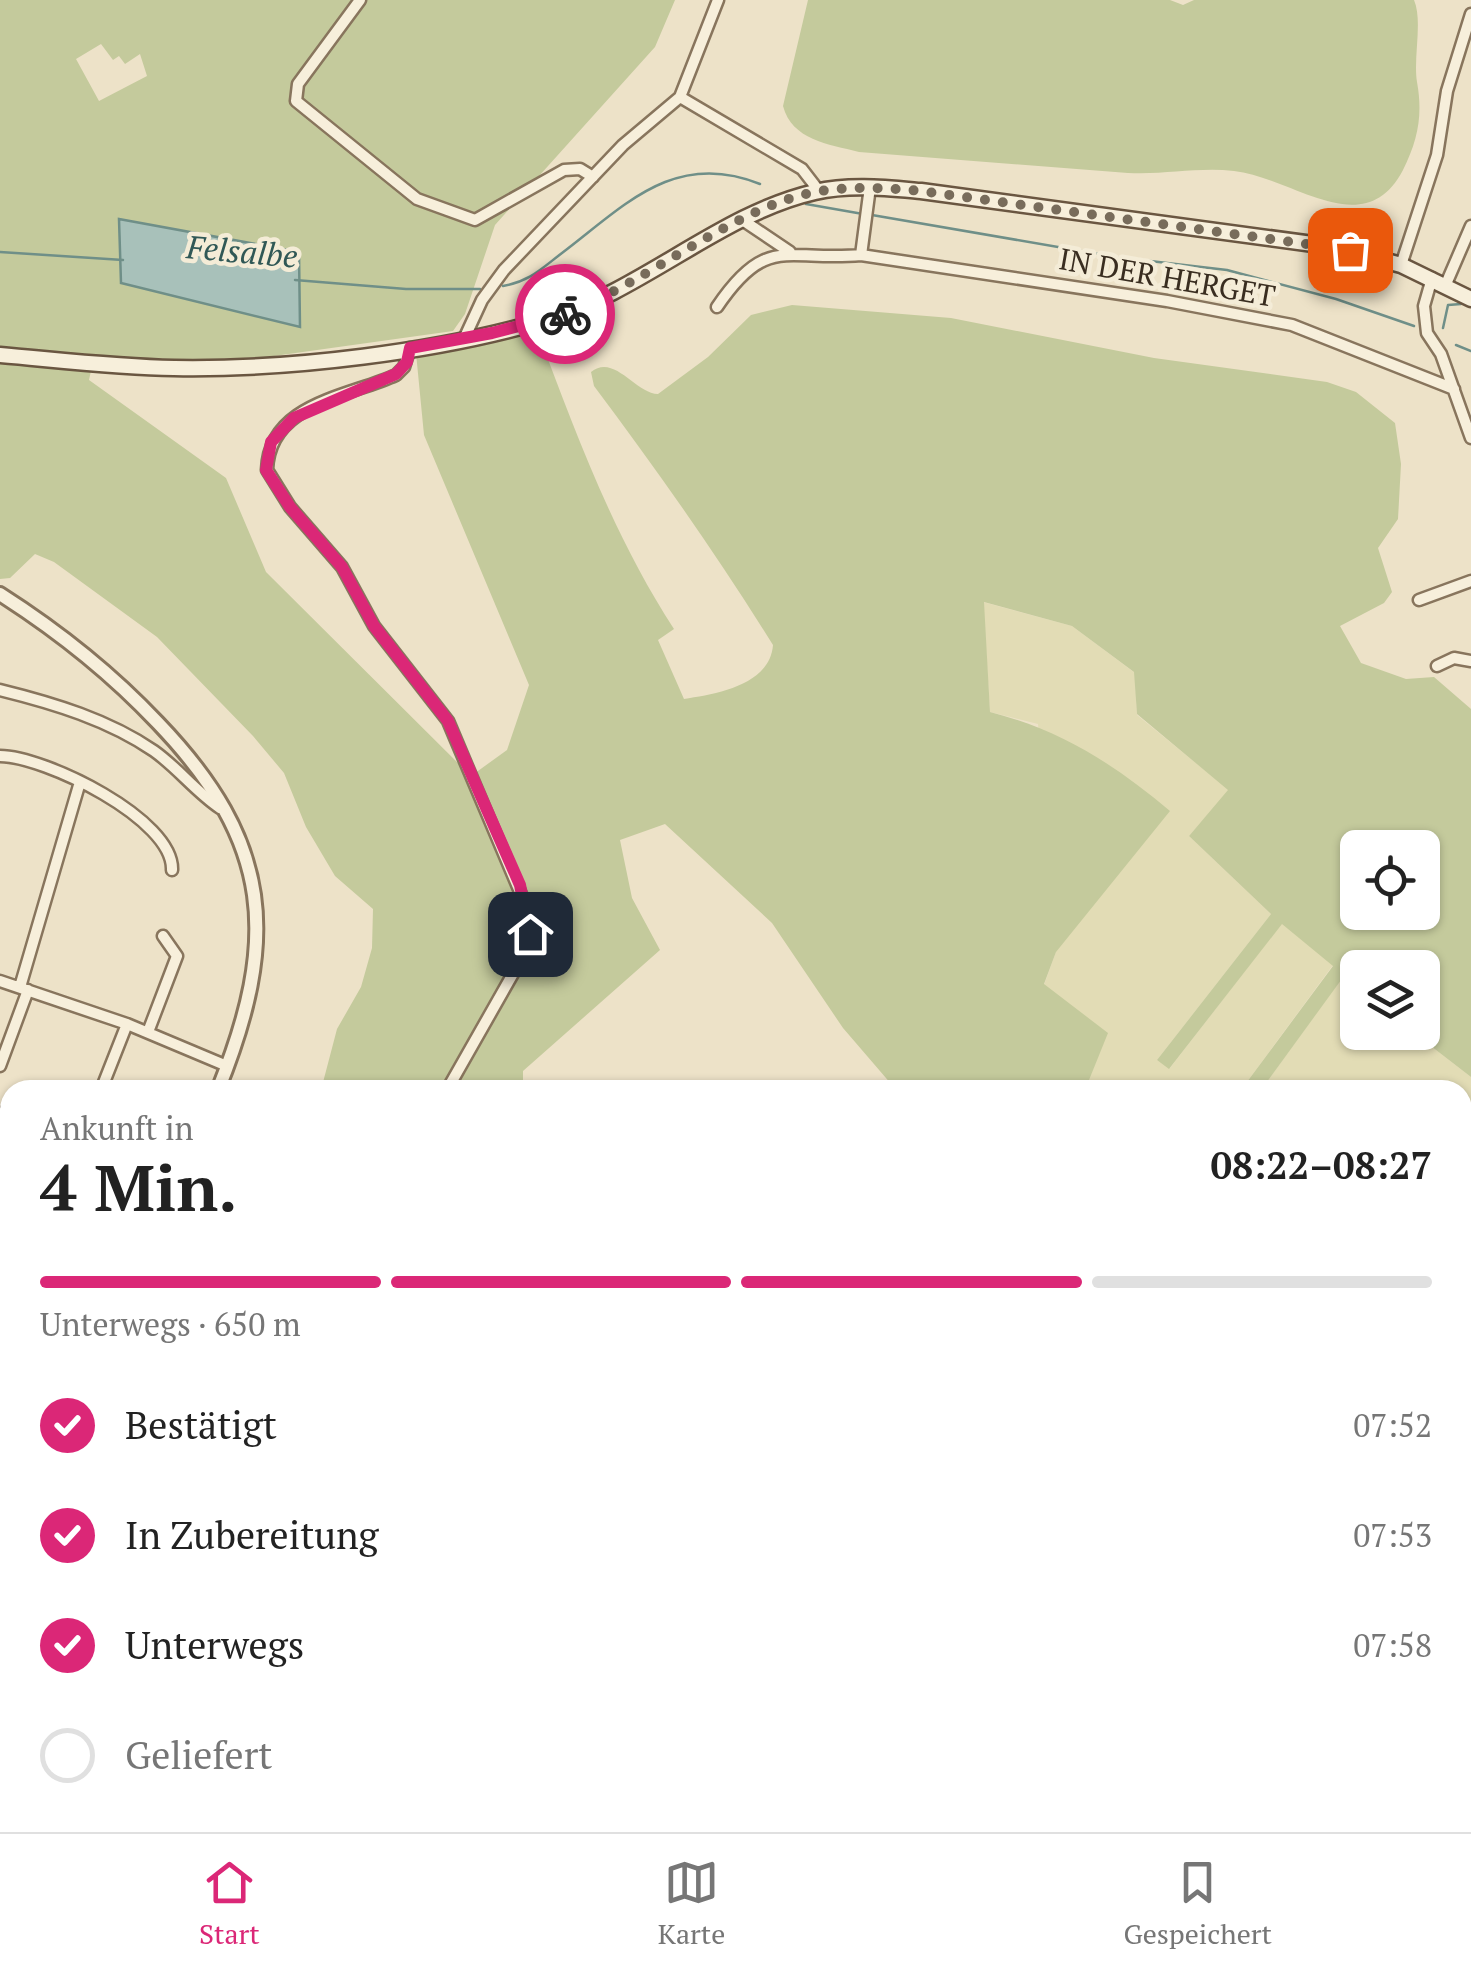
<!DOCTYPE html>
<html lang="de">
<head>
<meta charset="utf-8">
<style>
  :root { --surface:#fff; --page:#f6f6f6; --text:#222; --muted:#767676; --line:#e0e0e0; --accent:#db2777 }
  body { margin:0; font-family:"PT Serif",serif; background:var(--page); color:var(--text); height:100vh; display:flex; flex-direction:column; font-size:38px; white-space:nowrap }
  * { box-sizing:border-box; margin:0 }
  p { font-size:32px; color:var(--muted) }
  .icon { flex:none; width:55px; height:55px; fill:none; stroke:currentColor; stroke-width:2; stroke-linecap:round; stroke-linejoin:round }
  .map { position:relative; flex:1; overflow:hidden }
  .panel { position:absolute; left:0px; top:1080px; width:1472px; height:752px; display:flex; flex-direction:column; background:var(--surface); border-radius:30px 30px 0 0; box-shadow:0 2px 8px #0004 }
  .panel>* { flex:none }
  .controls { position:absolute; left:1340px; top:830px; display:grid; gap:20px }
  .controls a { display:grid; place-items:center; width:100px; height:100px; border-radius:15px; background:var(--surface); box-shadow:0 2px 8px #0004; font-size:50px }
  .pin { position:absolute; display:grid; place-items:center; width:85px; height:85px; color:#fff; margin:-42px; border-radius:20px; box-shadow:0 5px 15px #0006 }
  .courier { position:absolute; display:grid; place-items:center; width:100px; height:100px; margin:-50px; border:8px solid #db2777; border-radius:50%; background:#fff; color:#222; box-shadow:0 2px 12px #0007 }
  .overview em { font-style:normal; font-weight:600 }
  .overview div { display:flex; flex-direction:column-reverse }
  .overview { display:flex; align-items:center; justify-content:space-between; height:170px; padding:0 40px }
  h1 { font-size:65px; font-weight:600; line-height:75px }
  .bar { display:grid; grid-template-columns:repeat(4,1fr); gap:15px 10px; align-content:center; height:120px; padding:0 40px }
  .bar i { height:12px; border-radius:8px; background:var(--line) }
  .bar .current { background:var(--accent) }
  .bar p { grid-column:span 4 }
  ol { padding:0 40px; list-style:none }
  li { display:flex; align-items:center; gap:30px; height:110px }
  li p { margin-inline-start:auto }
  li .icon { padding:10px; border-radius:50%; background:var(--accent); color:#fff; stroke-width:4 }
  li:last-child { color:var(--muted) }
  li i { width:55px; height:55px; border:5px solid var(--line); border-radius:50% }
  .tabs { display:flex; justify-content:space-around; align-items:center; height:140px; border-top:2px solid var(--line); background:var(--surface); font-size:28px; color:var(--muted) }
  .tabs a { display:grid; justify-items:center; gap:5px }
  .tabs .current { color:var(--accent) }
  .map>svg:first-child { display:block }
</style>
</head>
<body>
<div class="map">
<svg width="1471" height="1832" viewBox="0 0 1471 1832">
  <rect width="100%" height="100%" fill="#ede2c8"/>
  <path fill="#e2dcb5" d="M983,602L1072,626L1135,673L1137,715L1229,790L1189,836L1271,914L1157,1060L1170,1068L1282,923L1333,965L1241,1090H1085L1107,1033L1044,985L1056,952L1038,724L990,712Z
    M1344,975L1357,986L1358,1032L1414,1033L1471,1077V1832H1127L1091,1823L1462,1822V1090H1261Z
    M564,1822H747V1823L740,1832H542Z
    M761,1823H900L893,1832H783Z"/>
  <path fill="#c4ca9c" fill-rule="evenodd" d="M0,0H675L655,47L495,225L465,314L453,331L267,357L174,361L94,357L89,380L226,478L266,572L471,776L507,750L529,685L424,435L416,353L537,330C576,434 613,535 674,629L658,640L684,699C717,694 770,685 773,645C717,555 657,470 594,386L591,372C614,353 635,393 658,394L708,357L751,315L792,305L951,318L1154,358L1327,382L1356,392L1395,423L1401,464L1398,519L1378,548L1392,592L1384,603L1340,626L1361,663L1406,679L1434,677L1471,709V1077L1414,1033L1422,1032V968H1358L1357,986L1344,976L1261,1090H1241L1333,966L1282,924L1169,1069L1157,1060L1271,914L1189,836L1228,790L1137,714L1134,672L1072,626L984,602L990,712C1061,730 1114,764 1170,811L1056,952L1044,984L1108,1033L1085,1090H891L892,1085L843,1028L772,923L665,824L620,840L632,898L660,950L523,1071V1090H321L337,1029L361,987L372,948L373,909L335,876L306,827L284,773L253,736L157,637L54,562L35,554L10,578L0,579ZM101,44L113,60L119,56L125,64L140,54L147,76L99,101L76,59ZM1358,848H1422V912H1358Z
    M808,0H1170L1183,5L1194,0H1414C1423,21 1413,57 1417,82C1423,115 1418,140 1403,170C1364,244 1294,178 1234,171C1198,167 1164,175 1128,173L859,152C828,144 792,140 783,106Z
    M196,1823V1822L310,1823L306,1832H192Z
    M455,1823H564L542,1832H459Z"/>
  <path fill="#a8c1ba" stroke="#6f8f88" stroke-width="2.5" d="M119,219L299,252L300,327L121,283Z"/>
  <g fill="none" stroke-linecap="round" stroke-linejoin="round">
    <path stroke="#6f8f88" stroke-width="2.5" d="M806,204L863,214
      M872,215L1116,257L1227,270L1336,299L1414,326
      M0,252L123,260
      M295,280L406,289H480
      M503,286C530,281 541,269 562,253C623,207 674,149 760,184
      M1443,328L1448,305L1461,304
      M1456,345L1471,351"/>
    <defs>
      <path id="minor" d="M360,0L298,84L296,101L417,199L475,220L564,170L580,169L593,177
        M680,97L802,169L819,191
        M744,221L790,252
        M861,255L870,187
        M1401,265L1437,155L1447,91L1471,14
        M1432,278L1424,306L1427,333L1441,354L1471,438
        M1446,284L1471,226
        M717,307C767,233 787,262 861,255L1167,301L1292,325L1454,389
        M464,339L482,300L504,270L623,145L680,97L718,0
        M410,348L404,367L396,375C348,397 269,403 267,470L290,507L342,567L374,626L448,721L526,906L527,949L447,1090
        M1419,600L1471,581
        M1437,666L1454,658L1471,661
        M0,690C53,703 109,720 154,751C178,768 196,792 220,808
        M0,756C44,756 174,819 172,870
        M0,981L127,1024L227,1066
        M20,987L80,782
        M148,1032L177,956L163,936
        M0,1066L28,990
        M101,1090L127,1024
        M0,1113L10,1117
        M0,1201L10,1205
        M0,1590L10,1595
        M0,1705L10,1710
        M42,1832L47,1822"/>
      <path id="tertiary" d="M0,594C58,631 111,673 158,723C273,843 279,939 218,1090
        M0,1468L10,1458"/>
      <path id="secondary" d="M0,355C58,360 116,367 174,368C288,370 440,352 549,319C643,290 722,213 815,192C850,184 886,188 921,191L1335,247L1401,265L1471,299"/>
    </defs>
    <use href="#minor" stroke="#88755d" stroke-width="15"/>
    <use href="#tertiary" stroke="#88755d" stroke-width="18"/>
    <use href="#secondary" stroke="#6a5641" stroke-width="19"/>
    <use href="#minor" stroke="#f7efdb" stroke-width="10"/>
    <use href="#tertiary" stroke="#f7efdb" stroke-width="12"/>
    <use href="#secondary" stroke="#f7efdb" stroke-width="14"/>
  </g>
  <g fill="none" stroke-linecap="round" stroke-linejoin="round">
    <path stroke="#786c5b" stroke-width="10" stroke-dasharray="0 18" d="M565,314C647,283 740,203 821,191C855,186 888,188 921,191L1350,250"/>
    <path stroke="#db2777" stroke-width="12" d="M530,934L520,885L448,721L374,626L342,567L290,507L266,470L271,442L294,418L396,374L407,362L410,348L492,333L565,314"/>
  </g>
  <g text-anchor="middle" stroke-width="9" stroke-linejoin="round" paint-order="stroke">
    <g font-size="30" fill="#392d20" stroke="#f4ecd7">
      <text transform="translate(1167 278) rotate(10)" y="10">IN DER HERGET</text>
    </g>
    <g font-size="32" font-style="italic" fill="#305856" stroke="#f4ecd7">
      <text transform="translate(242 252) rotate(5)" y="11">Felsalbe</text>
    </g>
  </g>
</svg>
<div class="controls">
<a><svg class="icon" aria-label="locate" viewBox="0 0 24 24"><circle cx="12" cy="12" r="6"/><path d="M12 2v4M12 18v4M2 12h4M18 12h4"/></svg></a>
<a><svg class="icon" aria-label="layers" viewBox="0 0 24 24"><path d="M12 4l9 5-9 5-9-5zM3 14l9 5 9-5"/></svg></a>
</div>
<div class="pin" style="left:1350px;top:250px;background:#ea580c"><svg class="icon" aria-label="bag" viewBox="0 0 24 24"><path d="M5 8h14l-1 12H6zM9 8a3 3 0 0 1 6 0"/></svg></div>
<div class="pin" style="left:530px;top:934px;background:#1f2937"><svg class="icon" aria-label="home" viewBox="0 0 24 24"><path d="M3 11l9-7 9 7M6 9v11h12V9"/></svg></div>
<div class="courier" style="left:565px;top:314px"><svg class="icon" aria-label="bike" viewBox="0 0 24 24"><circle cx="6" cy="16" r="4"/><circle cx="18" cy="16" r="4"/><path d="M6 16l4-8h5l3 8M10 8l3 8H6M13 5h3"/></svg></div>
<section class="panel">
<div class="overview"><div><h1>4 Min.</h1><p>Ankunft in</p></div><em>08:22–08:27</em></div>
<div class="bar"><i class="current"></i><i class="current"></i><i class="current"></i><i></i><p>Unterwegs · 650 m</p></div>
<ol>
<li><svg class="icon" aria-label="check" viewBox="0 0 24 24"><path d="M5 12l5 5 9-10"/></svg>Bestätigt<p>07:52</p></li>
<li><svg class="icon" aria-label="check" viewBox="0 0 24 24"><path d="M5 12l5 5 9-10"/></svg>In Zubereitung<p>07:53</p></li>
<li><svg class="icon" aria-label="check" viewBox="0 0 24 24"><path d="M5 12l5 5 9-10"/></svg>Unterwegs<p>07:58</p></li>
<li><i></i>Geliefert</li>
</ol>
</section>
</div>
<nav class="tabs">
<a class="current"><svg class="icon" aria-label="home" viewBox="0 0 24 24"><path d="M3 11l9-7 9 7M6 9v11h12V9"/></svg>Start</a>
<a><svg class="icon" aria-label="map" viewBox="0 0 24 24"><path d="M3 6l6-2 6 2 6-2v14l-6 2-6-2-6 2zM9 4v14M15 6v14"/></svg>Karte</a>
<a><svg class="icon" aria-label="saved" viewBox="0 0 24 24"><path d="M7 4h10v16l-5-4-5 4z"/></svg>Gespeichert</a>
</nav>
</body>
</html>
